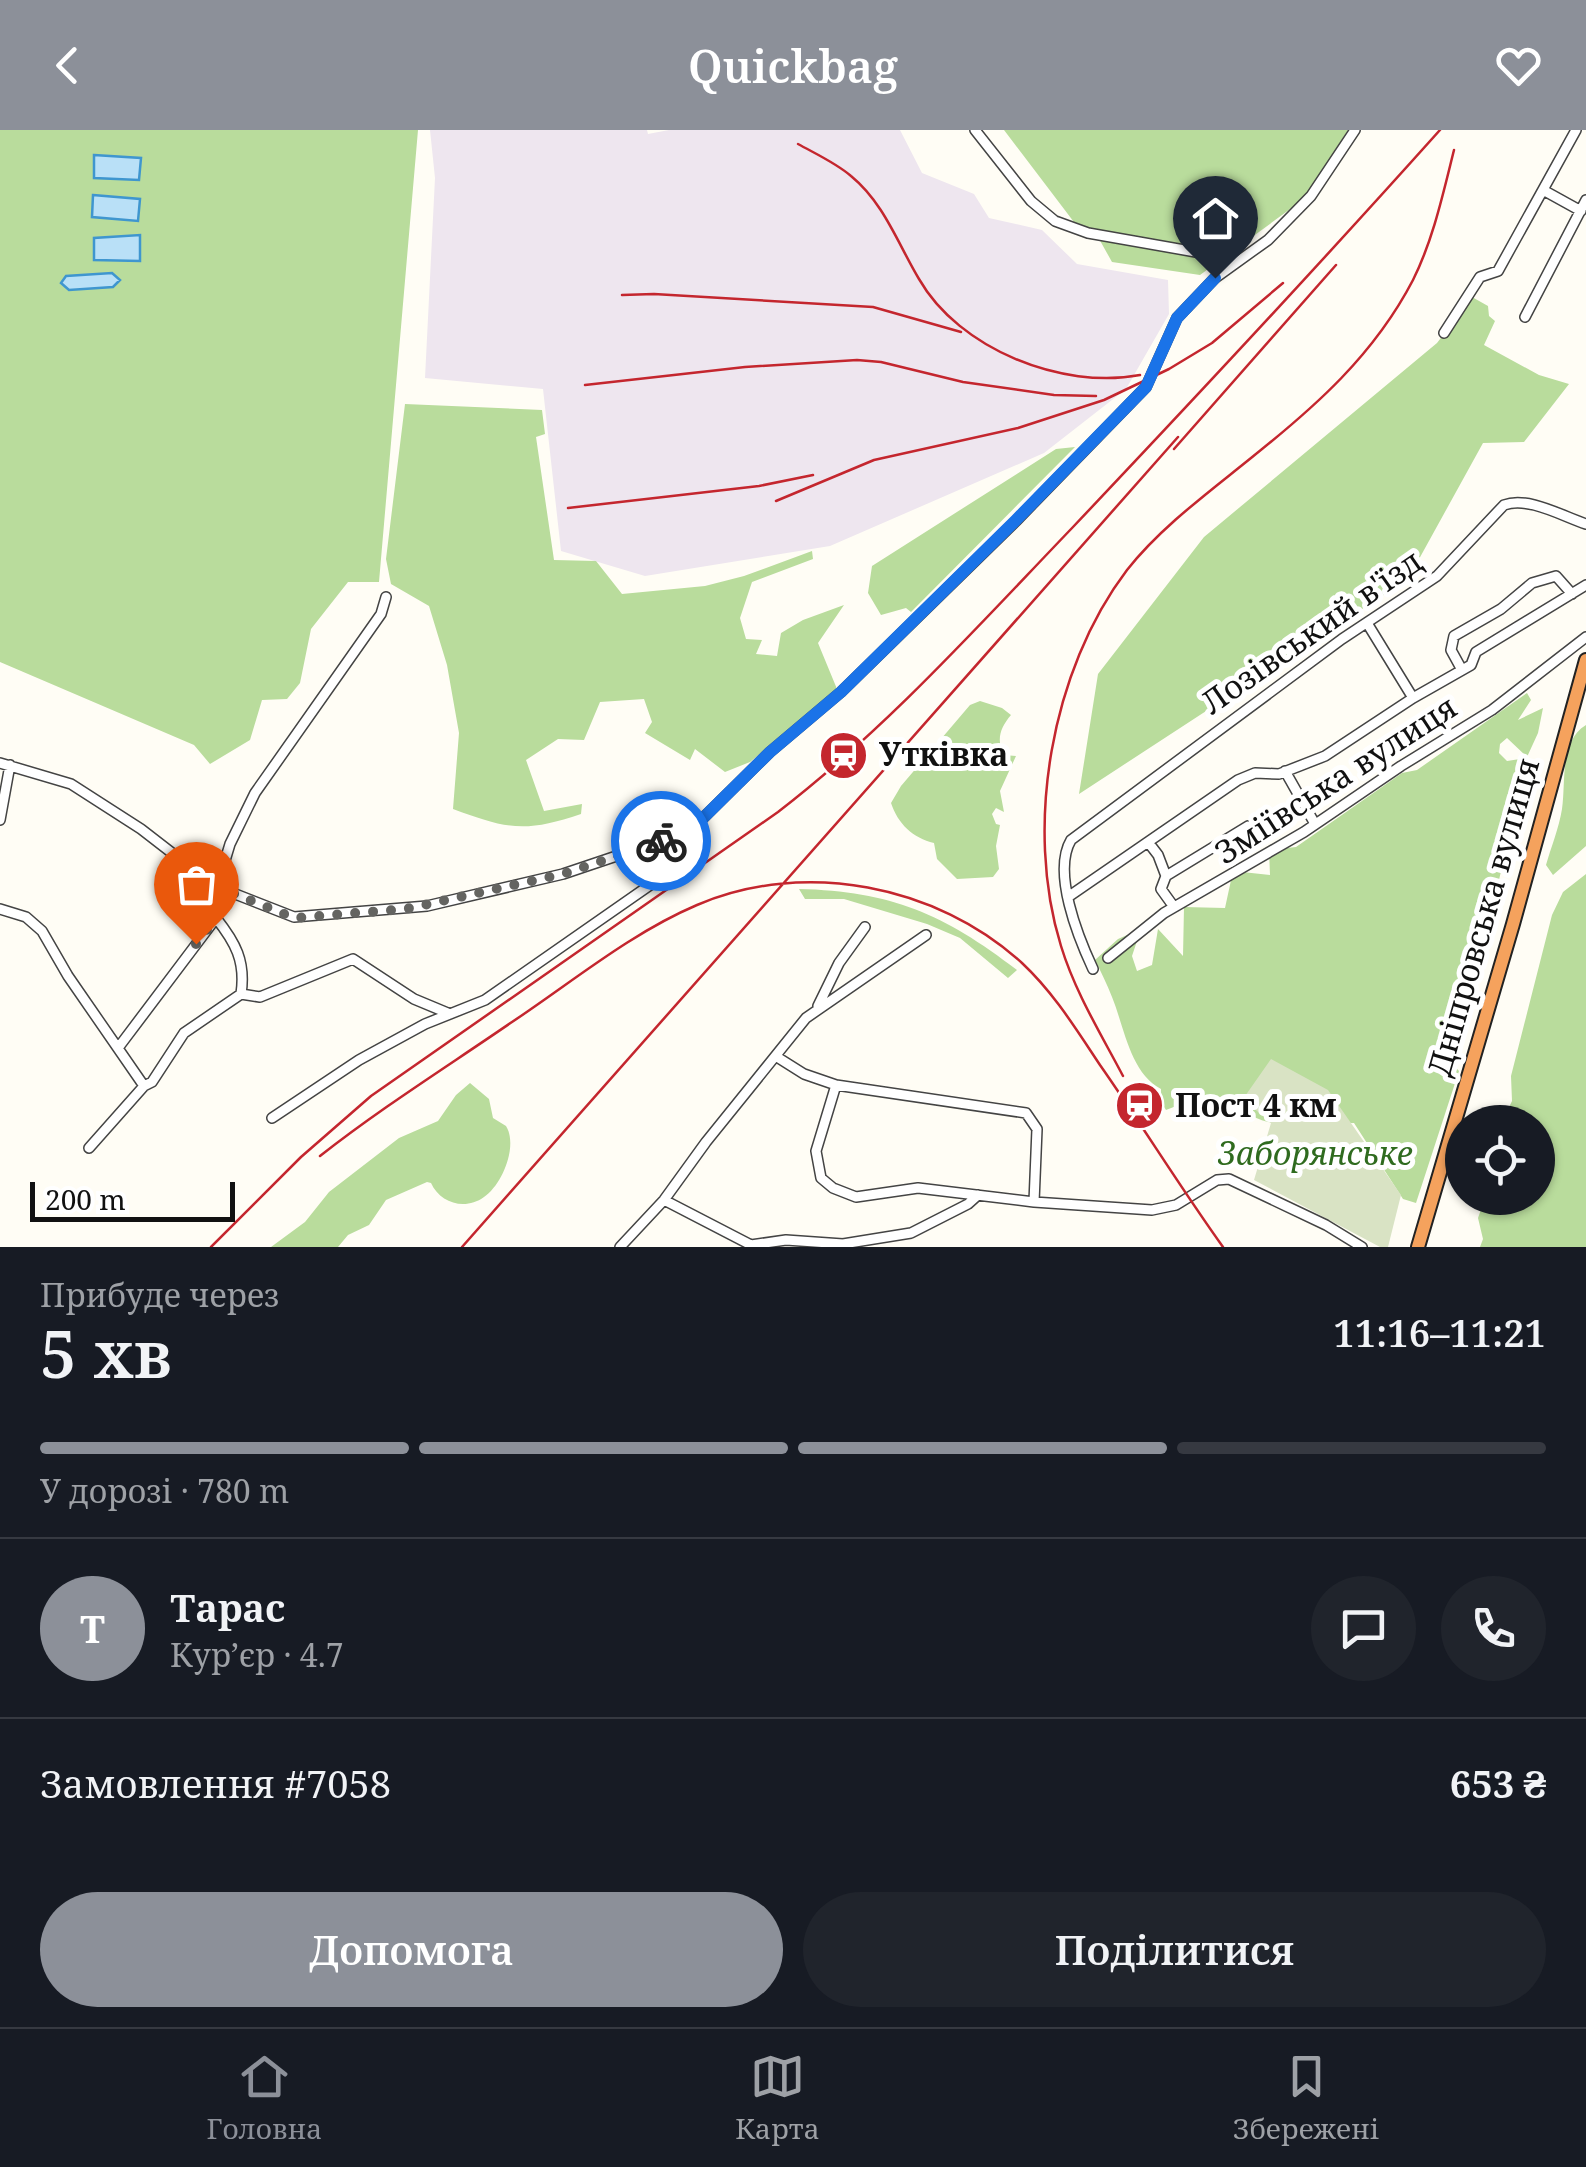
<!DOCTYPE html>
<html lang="uk">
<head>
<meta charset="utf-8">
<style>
  :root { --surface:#171b24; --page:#20242c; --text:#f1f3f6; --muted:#9ea1a6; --line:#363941; --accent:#8c9099 }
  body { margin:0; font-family:"Noto Serif",serif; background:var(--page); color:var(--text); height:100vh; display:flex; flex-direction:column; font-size:38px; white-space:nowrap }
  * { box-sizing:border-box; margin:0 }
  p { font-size:32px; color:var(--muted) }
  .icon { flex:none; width:55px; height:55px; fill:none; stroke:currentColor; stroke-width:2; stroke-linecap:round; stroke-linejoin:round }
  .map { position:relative; height:1117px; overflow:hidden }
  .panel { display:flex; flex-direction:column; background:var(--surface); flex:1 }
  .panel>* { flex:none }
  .buttons { position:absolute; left:1445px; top:975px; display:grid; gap:20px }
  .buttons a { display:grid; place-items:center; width:110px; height:110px; border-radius:50%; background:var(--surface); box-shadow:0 2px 8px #0004; font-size:50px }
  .scale { position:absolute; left:30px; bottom:25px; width:205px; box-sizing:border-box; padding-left:10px; border:5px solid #111; border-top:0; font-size:28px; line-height:35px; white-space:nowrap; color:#111; -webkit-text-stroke:8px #fff; paint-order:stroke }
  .pin { position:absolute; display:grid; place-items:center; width:85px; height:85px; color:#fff; margin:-102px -42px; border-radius:50% 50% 50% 0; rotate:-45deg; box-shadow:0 0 10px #0007 }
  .pin .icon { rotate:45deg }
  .courier { position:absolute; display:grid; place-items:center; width:100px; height:100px; margin:-50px; border:8px solid #1a73e8; border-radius:50%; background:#fff; color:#222; box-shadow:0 2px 12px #0007 }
  .headline em { font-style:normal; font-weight:600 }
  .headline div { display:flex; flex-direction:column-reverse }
  .headline { display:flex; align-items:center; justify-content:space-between; height:170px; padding:0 40px }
  h1 { font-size:65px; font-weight:600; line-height:75px }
  .bar { display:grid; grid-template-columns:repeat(4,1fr); gap:15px 10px; align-content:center; height:120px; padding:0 40px }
  .bar i { height:12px; border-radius:8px; background:var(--line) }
  .bar .active { background:var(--accent) }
  .bar p { grid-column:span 4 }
  .line { display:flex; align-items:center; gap:25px; padding:0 40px; border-top:2px solid var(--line) }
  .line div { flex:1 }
  .round { display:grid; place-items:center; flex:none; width:105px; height:105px; border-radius:52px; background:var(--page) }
  .primary-button { display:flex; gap:20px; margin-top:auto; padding:20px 40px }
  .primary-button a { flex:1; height:115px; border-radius:60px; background:var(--accent); color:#fff; font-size:40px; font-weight:600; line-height:115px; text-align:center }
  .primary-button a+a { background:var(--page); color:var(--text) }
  header { display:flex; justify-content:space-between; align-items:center; height:130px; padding:0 40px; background:var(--accent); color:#fff; font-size:45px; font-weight:600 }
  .tabs { display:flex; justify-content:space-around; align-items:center; height:140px; border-top:2px solid var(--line); background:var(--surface); font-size:28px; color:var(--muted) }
  .tabs a { display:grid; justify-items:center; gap:5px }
  .tabs .active { color:var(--accent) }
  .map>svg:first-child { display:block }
</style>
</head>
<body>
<header><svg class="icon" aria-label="back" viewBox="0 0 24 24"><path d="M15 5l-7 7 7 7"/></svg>Quickbag<svg class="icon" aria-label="heart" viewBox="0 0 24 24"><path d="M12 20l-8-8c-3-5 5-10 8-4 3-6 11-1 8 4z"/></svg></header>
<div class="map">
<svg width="1586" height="1117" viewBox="0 0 1586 1117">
  <rect width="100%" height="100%" fill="#fffdf5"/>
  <path fill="#eee6ef" d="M430,0H647L648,4L669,0H900L922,43L974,64L989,88L1042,100L1077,134L1168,150L1169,184L1126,259L1044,323L830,416L645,446L561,421L543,259L425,248L435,48Z"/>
  <path fill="#b9dc9c" d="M0,0H418L379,452H348L311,499L300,553L287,569L262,570L250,610L210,634L194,615L0,532Z
    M1004,0H1348L1304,69L1200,145L1112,132L1098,107L1083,104Z
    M1472,167L1488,176L1489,186L1495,191L1484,215L1539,245L1569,254L1524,312L1483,313L1408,449L1079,664L1098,544L1204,407L1437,213Z
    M405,274L542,280L545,304L536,307L554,430L596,431L622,464L705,456L744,446L812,421L813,429L752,452L740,488L746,509L762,510L756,524L777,526L781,503L803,490L844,475L818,513L837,559L750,632L725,642L695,619L690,630L645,603L652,592L644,569L600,572L584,610L558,609L526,630L544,681L582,674L581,684C525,703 507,699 453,679L459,603L447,535L429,476L391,454L386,429Z
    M1075,317L911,482L906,478L881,485L868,463L872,436L1056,319Z
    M1527,563L1531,570L1518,590L1543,578L1538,603L1527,627L1507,608L1500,614L1499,623L1507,631L1520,629L1526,637L1498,754L1442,923L1459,941L1416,1073L1403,1069L1354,993C1327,993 1295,997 1268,992C1251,988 1241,977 1226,971C1206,962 1185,973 1166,980L1161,972V959C1130,943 1124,896 1112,867C1107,854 1101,842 1095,830L1118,809L1141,799L1132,826L1137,841L1152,835L1158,799L1183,826L1184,777L1225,778L1233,741L1270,745L1269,720L1296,717L1402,643L1417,640Z
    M980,571L1002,578L1011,585C1000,598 996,610 1004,625L1016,626L1000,661L1004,682L996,678L992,684L996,694L1000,695L996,716L999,739L993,747L957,749L937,729L934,713C913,708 898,694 891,673L901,656L970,575Z
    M1586,595V716L1553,745L1546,735C1551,717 1559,698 1562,679C1566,653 1559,611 1586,595Z
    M1586,744V1117H1480L1483,1109L1478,1088L1485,1068H1538V992H1502L1512,971L1511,946L1552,785L1563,762Z
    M799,759C891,761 944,784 1017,840L1008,848L960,808L927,794L844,769H805Z
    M470,953L489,969L493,988L506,996C518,1015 503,1054 484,1067C465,1081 440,1073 431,1053L427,1052L386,1070L369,1095L348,1105L338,1117H271L305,1092L329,1062L399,1008L438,991L456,965Z"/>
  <path fill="#d9e3c4" d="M1271,929L1328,960L1401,1065L1388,1117H1380L1254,1050L1271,993L1243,969Z"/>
  <path fill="#b9e0f7" stroke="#3f96cf" stroke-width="2.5" d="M94,25L141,28L139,50L94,48Z
    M93,65L140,69L138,91L92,87Z
    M140,105V131L94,130V108Z
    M112,143L120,150L113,157L69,160L61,153L66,146Z"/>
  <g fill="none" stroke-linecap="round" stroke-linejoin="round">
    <defs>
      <path id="minor" d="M975,0L1031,71L1055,91L1088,103L1207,124L1224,141
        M1543,60L1581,81
        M1525,187L1586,70
        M1444,203L1480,147L1498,141L1576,0
        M1367,493L1413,568
        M1462,540L1451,520L1454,506L1501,479L1532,453L1556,446L1572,464
        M0,633L71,654L141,699L203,747L225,760L294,787L427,776L563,744L682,704L693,698L770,622L841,562L1016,391L1146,257L1177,188L1215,148L1268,110L1311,66L1355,0
        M1285,641L1315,694
        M0,690L10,635
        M1148,712L1158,725L1166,746L1161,759L1174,777
        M1166,746L1248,696
        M1068,767L1238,650L1255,643L1279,644L1325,626L1413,568L1471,535L1476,522L1586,455
        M0,779L26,787L42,801L68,846L144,956
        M216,788L225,760L220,747L230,714L255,663L381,484L386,467
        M1108,828L1164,783L1304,702L1401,636L1492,580L1586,507
        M1093,839C1078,807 1052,742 1071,710L1342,509L1437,446L1504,375C1528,366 1562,386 1586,394
        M818,876L839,833L865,797
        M118,918L216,788C235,812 246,831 241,864
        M777,927L804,944L836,955L816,1021L821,1048L833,1058L856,1067L918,1058L1034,1072L1152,1080L1176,1075L1217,1050L1229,1049L1326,1095L1362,1117
        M836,955L1026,983L1037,999L1034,1072
        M272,988L359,930L425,894L485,870L663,746L685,720L682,704
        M89,1018L144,956L152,952L184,903L241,864L260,867L353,829L414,869L450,884
        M664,1070L751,1115L786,1110L843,1114L911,1103L968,1074L978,1065
        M620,1117L664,1070L706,1012L806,888L926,805"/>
      <path id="highway" d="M1418,1117L1513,794L1586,530"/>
    </defs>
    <use href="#minor" stroke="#444" stroke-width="12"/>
    <use href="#highway" stroke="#222" stroke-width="16"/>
    <use href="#minor" stroke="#fff" stroke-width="9"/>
    <use href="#highway" stroke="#f5a25d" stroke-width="12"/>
    <path stroke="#c4262e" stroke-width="2.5" d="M798,14C816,24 836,33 851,46C884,73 898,114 919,149C959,219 1062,260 1140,245
      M622,165L654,164L873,177L961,202
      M585,255L745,237L857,230L881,232L963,252L1054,265L1096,266
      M1174,319L1336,135
      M776,371L874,330L1018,298L1104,270L1169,239L1212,213L1283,153
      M568,378L759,356L813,345
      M1123,946C1101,904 1075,862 1061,816C1024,697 1051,540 1127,440C1161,397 1209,362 1251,328C1315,277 1374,225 1413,150C1433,110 1443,64 1454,20
      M320,1026C381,978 448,936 512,892C572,852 631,803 697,775C804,729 937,755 1022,833C1054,863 1076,899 1100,935C1142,995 1180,1057 1223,1117
      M211,1117L301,1027L371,966L778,682C887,598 978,496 1073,397C1197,266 1320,134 1440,0
      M462,1117L1178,307"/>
  </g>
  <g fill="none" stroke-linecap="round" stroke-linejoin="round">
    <path stroke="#646461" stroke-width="10" stroke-dasharray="0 18" d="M196,814L216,788L225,760L294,788L406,779L563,744L661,711"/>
    <path stroke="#1a73e8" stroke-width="12" d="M661,711L693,698L770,622L841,562L1016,390L1146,257L1177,188L1215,148"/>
  </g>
  <defs>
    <symbol id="station-disc" viewBox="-11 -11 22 22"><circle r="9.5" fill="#c4262e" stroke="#fff"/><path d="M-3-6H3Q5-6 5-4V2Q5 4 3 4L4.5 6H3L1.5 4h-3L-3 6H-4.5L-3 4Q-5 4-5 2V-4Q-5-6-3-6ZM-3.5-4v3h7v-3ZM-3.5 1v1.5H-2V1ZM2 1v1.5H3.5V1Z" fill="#fff"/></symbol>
  </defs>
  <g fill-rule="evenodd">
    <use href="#station-disc" x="816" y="598" width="55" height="55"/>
    <use href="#station-disc" x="1112" y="948" width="55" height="55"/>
  </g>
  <g text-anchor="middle" stroke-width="10" stroke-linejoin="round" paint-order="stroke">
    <g font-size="32" fill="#111" stroke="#fff">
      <text transform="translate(1312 502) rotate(-35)" y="11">Лозівський в'їзд</text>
      <text transform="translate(1336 650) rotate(-33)" y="11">Зміївська вулиця</text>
      <text transform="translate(1484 787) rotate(-74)" y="11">Дніпровська вулиця</text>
    </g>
    <g font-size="32" font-weight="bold" fill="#111" stroke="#fff" text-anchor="start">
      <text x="879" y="636">Уткiвка</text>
      <text x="1175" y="987">Пост 4 км</text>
    </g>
    <g font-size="32" font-style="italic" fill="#2f6b1f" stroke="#fff">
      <text x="1315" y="1035">Заборянське</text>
    </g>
  </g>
</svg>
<div class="buttons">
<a><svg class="icon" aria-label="locate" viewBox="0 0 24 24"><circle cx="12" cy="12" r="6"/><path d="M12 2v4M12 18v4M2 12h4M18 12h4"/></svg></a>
</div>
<div class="scale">200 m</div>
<div class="pin" style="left:196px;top:814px;background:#ea580c"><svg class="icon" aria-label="bag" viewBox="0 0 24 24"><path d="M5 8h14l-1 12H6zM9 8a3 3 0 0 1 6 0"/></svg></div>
<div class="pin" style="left:1215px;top:148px;background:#1f2937"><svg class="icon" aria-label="home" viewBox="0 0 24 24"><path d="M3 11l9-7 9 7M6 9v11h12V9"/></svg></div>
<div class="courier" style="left:661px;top:711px"><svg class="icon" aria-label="bike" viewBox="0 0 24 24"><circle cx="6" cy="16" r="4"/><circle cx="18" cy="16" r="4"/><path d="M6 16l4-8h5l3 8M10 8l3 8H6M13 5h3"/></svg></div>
</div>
<section class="panel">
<div class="headline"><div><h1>5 хв</h1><p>Прибуде через</p></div><em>11:16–11:21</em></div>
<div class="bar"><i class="active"></i><i class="active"></i><i class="active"></i><i></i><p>У дорозі · 780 m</p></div>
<div class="line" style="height:180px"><b class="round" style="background:var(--accent);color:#fff">Т</b><div><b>Тарас</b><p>Кур’єр · 4.7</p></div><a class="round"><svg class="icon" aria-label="chat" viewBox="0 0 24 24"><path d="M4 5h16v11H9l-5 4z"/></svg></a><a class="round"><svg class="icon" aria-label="phone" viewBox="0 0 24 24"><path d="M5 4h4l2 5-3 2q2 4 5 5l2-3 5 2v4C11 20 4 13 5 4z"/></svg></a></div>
<div class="line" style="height:130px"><div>Замовлення #7058</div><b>653 ₴</b></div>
<div class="primary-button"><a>Допомога</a><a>Поділитися</a></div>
</section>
<nav class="tabs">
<a class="active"><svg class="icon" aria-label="home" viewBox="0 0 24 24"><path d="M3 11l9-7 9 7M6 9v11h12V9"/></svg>Головна</a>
<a><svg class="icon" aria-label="map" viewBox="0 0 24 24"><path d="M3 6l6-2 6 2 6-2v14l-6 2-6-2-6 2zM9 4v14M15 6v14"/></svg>Карта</a>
<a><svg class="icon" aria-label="saved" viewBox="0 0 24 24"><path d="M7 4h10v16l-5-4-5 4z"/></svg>Збережені</a>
</nav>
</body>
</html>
